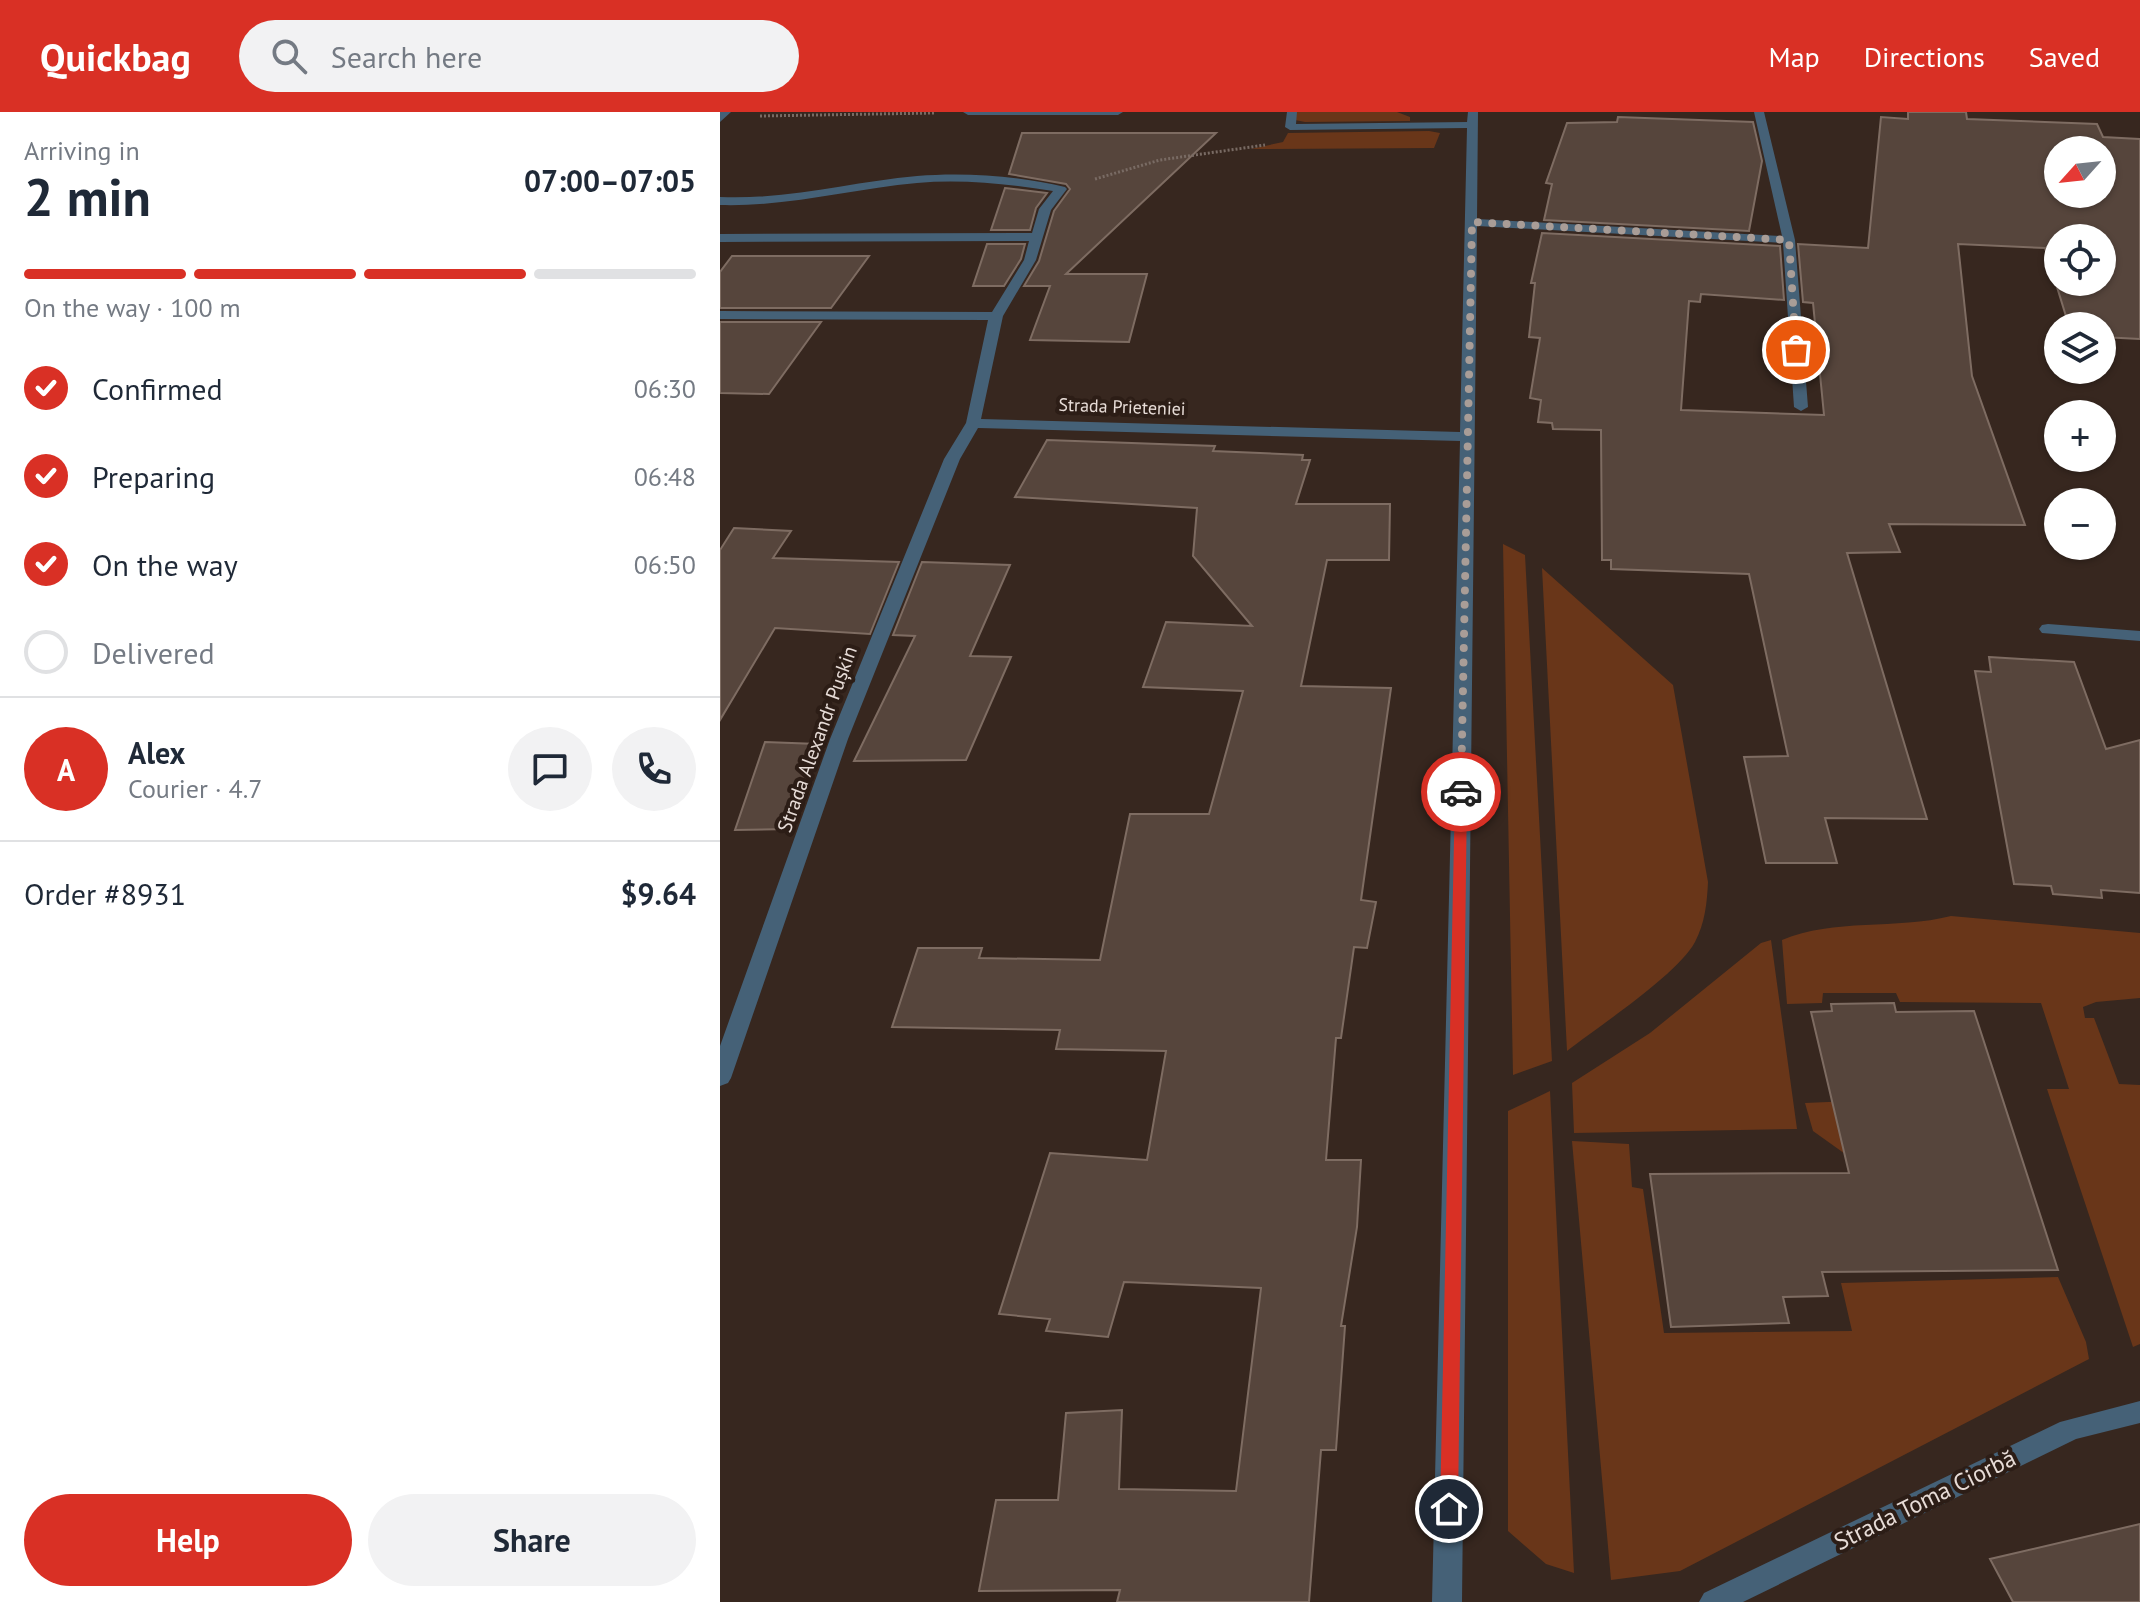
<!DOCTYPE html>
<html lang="en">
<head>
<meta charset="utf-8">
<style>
  :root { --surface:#fff; --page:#f2f2f3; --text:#1f2937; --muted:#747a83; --line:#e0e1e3; --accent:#d93025 }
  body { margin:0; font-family:"PT Sans",sans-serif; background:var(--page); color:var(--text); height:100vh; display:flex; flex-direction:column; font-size:30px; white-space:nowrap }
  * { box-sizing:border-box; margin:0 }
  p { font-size:26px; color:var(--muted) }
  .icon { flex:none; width:44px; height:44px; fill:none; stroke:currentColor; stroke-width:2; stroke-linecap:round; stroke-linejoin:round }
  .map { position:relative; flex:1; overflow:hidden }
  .panel { display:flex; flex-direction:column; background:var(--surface); width:720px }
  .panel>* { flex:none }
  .needle { width:52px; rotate:243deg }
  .tools { position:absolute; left:1324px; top:24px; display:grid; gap:16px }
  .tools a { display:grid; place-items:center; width:72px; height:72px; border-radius:50%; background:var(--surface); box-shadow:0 2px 6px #0004; font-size:40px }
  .pin { position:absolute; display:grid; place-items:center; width:68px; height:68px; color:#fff; margin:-34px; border:4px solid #fff; border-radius:50%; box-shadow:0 2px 8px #0007 }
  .courier { position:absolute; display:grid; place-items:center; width:80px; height:80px; margin:-40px; border:6px solid #d93025; border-radius:50%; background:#fff; color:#222; box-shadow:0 2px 10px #0007 }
  .overview em { font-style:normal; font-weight:700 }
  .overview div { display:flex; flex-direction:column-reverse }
  .overview { display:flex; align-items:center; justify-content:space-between; height:136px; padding:0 24px }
  h1 { font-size:52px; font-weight:700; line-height:60px }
  .bar { display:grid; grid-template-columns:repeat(4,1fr); gap:12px 8px; align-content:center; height:96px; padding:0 24px }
  .bar i { height:10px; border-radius:6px; background:var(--line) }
  .bar .current { background:var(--accent) }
  .bar p { grid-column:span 4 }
  .line { display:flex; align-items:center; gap:20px; padding:0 24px; border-top:2px solid var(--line) }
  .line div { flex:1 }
  .round { display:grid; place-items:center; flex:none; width:84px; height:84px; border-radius:42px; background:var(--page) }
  ol { padding:0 24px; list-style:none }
  li { display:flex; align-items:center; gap:24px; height:88px }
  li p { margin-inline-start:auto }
  li .icon { padding:8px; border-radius:50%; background:var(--accent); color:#fff; stroke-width:4 }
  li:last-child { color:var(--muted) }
  li i { width:44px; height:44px; border:4px solid var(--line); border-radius:50% }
  .cta { display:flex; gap:16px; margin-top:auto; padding:16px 24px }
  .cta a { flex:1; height:92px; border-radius:48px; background:var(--accent); color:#fff; font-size:32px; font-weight:700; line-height:92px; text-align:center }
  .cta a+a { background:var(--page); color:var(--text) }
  header { display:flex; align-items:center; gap:48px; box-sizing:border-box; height:112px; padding:0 40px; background:var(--accent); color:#fff }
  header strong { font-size:38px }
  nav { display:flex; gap:44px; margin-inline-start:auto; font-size:28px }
  .search { width:560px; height:72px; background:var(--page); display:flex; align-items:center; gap:20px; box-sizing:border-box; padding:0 28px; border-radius:44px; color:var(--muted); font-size:30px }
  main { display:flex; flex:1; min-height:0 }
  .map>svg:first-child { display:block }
</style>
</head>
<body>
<header>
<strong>Quickbag</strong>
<div class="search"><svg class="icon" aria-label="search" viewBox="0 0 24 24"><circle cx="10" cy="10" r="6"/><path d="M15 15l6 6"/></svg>Search here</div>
<nav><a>Map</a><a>Directions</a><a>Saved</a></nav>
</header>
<main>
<section class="panel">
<div class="overview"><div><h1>2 min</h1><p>Arriving in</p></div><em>07:00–07:05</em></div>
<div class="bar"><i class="current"></i><i class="current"></i><i class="current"></i><i></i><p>On the way · 100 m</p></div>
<ol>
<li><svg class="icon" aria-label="check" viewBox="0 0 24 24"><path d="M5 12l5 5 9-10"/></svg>Confirmed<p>06:30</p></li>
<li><svg class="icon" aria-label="check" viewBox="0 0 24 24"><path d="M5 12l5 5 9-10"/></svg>Preparing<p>06:48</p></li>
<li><svg class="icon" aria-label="check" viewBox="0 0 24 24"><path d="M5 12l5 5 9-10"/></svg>On the way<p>06:50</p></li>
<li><i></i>Delivered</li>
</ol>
<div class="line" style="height:144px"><b class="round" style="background:var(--accent);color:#fff">A</b><div><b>Alex</b><p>Courier · 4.7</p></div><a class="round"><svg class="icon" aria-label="chat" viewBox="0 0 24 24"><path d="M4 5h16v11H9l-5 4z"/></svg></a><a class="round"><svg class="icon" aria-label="phone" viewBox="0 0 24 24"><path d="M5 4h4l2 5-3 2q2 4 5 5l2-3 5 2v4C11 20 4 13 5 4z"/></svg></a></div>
<div class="line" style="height:104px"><div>Order #8931</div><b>$9.64</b></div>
<div class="cta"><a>Help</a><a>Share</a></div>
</section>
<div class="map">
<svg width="1420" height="1490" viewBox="0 0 1420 1490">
  <rect width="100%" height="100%" fill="#37271f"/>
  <path fill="#693619" d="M576,0H677L690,5V9L585,10L575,8Z
    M709,19L720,21L714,36L531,37L563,30L568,21Z
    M783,432L805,443L832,949L793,963Z
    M822,456L953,573L988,770C987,791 985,811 975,830C957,863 879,914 847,939Z
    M1231,804L1420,821V886L1376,890L1363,895L1365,906H1374L1399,972L1420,973V1232L1413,1235L1327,977H1349L1321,891L1180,890L1176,881H1103L1102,891L1067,892L1062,828C1114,806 1176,818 1231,804Z
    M1051,828L1077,1017L854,1021L852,971L930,921L1041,831Z
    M830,979L854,1461L826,1452L788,1419V999Z
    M1177,987L1128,1044L1093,1019L1085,991Z
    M852,1029L909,1032L912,1075L923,1077L944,1221L1132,1219L1121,1171L1338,1165L1366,1230L1369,1247L960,1459L891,1468Z"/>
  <path fill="#56453c" stroke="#7e6c62" stroke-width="2" fill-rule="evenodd" d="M1188,0H1246L1247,7L1377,12L1383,25L1420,27V227L1382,225V214H1349L1325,136L1238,132L1252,264L1305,413L1169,412L1180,440L1127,441L1207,707L1105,706L1117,751H1046L1024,645L1068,644L1029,462L891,457V448H882L881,318L833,317L832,311L818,310L821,288L810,286L820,226L809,225L815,171H811L822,121L1060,134L1064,188L981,182L980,190L969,189L961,298L1104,303L1093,191L1083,190L1078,132L1148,136L1161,5L1188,7ZM1338,38H1382V82H1338ZM1338,126H1382V170H1338Z
    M898,5L1033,10L1042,49L1029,119L824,108L832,72L826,71L847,11L897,10Z
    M302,21H496L346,162H427L409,230L310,228L330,174H304L319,149L334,99L350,77L346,72L289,62Z
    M285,76L327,81L316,96L310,118H271Z
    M267,132H305L301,147L284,174H253Z
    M12,144H149L111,196H0V160Z
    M0,210H101L49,282L0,281Z
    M327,328L495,334L493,339L583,343L582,348H590L576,392H670L669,448H607L581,574L671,576L641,788L656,790L647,836L634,835L621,926H616L606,1048H641L637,1115L621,1214H625L616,1338H601L589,1490H397L400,1478L259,1479L276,1388H338L346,1301L402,1298L399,1377L516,1379L541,1176L404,1170L388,1225L326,1219L330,1207L279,1202L330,1041L427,1048L446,939L336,937L340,918L172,915L198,836H262L259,846L380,848L410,702H489L523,579L423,575L446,510L532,514L473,444L477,396L295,385Z
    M14,416L71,419L53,446L179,450L150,522L55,516L0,608V438Z
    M202,450L290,453L250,544L291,545L246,648L134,649L195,524L173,523Z
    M1269,545L1354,550L1386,637L1420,628V781L1381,778L1382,786L1333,782L1331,774L1294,772L1255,559L1271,560Z
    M45,630L97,632L70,717L15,718Z
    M1174,891L1176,900L1254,899L1338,1158L1102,1160L1108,1184L1063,1185L1069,1211L951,1215L930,1062L1129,1061L1091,900L1112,899L1111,892Z
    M1420,1412V1490H1293L1270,1447Z"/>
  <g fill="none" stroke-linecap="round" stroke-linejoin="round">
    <path stroke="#796b64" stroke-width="3" stroke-dasharray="2 2" stroke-linecap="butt" d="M40,4L214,1
      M375,67L440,48L545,33"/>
    <path fill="#456177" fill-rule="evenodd" d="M0,0H11L0,10Z
      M243,0H403L398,3H248Z
      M567,0H577L576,12L747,10L748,0H758L757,107L1062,124L1034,0H1044L1075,128L1088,295L1081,299L1074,295L1063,131L757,114L742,1490H712L740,329L258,316L240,347L128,627L11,966L8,971L0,974V934L110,627L224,347L246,311L268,208L0,207V199L272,200L304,148L309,129L0,130V122L312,121L319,97L333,79C288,72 243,67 197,71C131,77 67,95 0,93V85C67,88 131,70 197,64C246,60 297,64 345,75L347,77L331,98L316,148L283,204L261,307L740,320L747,16L570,18L565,15Z
      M1328,512L1420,519V529L1322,521L1319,517L1322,513Z
      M1420,1289V1311L1356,1327L1023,1490H979L984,1481L1340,1310Z"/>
  </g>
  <path fill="#d93025" d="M741,676L747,680L738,1397L729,1404L720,1397L735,680Z"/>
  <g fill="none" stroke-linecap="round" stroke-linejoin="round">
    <path stroke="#a99d97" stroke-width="8" stroke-dasharray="0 14.4" d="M741,680L752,110L1069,128L1076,238"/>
  </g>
  <g text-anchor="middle" stroke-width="8" stroke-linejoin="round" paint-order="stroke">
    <g font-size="18" fill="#e7dcd7" stroke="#2c1d16">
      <text transform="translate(402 295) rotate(2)" y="6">Strada Prieteniei</text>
    </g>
    <g font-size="20" fill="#e7dcd7" stroke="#2c1d16">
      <text transform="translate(97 627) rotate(-70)" y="7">Strada Alexandr Pușkin</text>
    </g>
    <g font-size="24" fill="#e7dcd7" stroke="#2c1d16">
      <text transform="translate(1205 1388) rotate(-26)" y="8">Strada Toma Ciorbă</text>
    </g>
  </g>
</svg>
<div class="tools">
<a><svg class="needle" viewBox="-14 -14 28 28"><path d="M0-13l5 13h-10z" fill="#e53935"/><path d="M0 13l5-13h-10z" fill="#747a83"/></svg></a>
<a><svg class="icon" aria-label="locate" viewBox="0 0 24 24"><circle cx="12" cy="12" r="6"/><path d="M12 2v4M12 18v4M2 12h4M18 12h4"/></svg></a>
<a><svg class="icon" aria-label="layers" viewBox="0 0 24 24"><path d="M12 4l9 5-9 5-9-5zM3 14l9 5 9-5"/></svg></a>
<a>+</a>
<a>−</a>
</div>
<div class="pin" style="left:1076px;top:238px;background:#ea580c"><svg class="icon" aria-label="bag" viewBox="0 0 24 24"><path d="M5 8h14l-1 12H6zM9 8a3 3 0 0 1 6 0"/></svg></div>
<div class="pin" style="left:729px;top:1397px;background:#1f2937"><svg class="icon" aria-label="home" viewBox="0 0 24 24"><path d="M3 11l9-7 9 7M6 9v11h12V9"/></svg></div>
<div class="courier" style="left:741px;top:680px"><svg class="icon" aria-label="car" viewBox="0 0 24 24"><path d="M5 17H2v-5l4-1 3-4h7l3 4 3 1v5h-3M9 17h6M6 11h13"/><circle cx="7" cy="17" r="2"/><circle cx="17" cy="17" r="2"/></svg></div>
</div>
</main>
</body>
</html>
